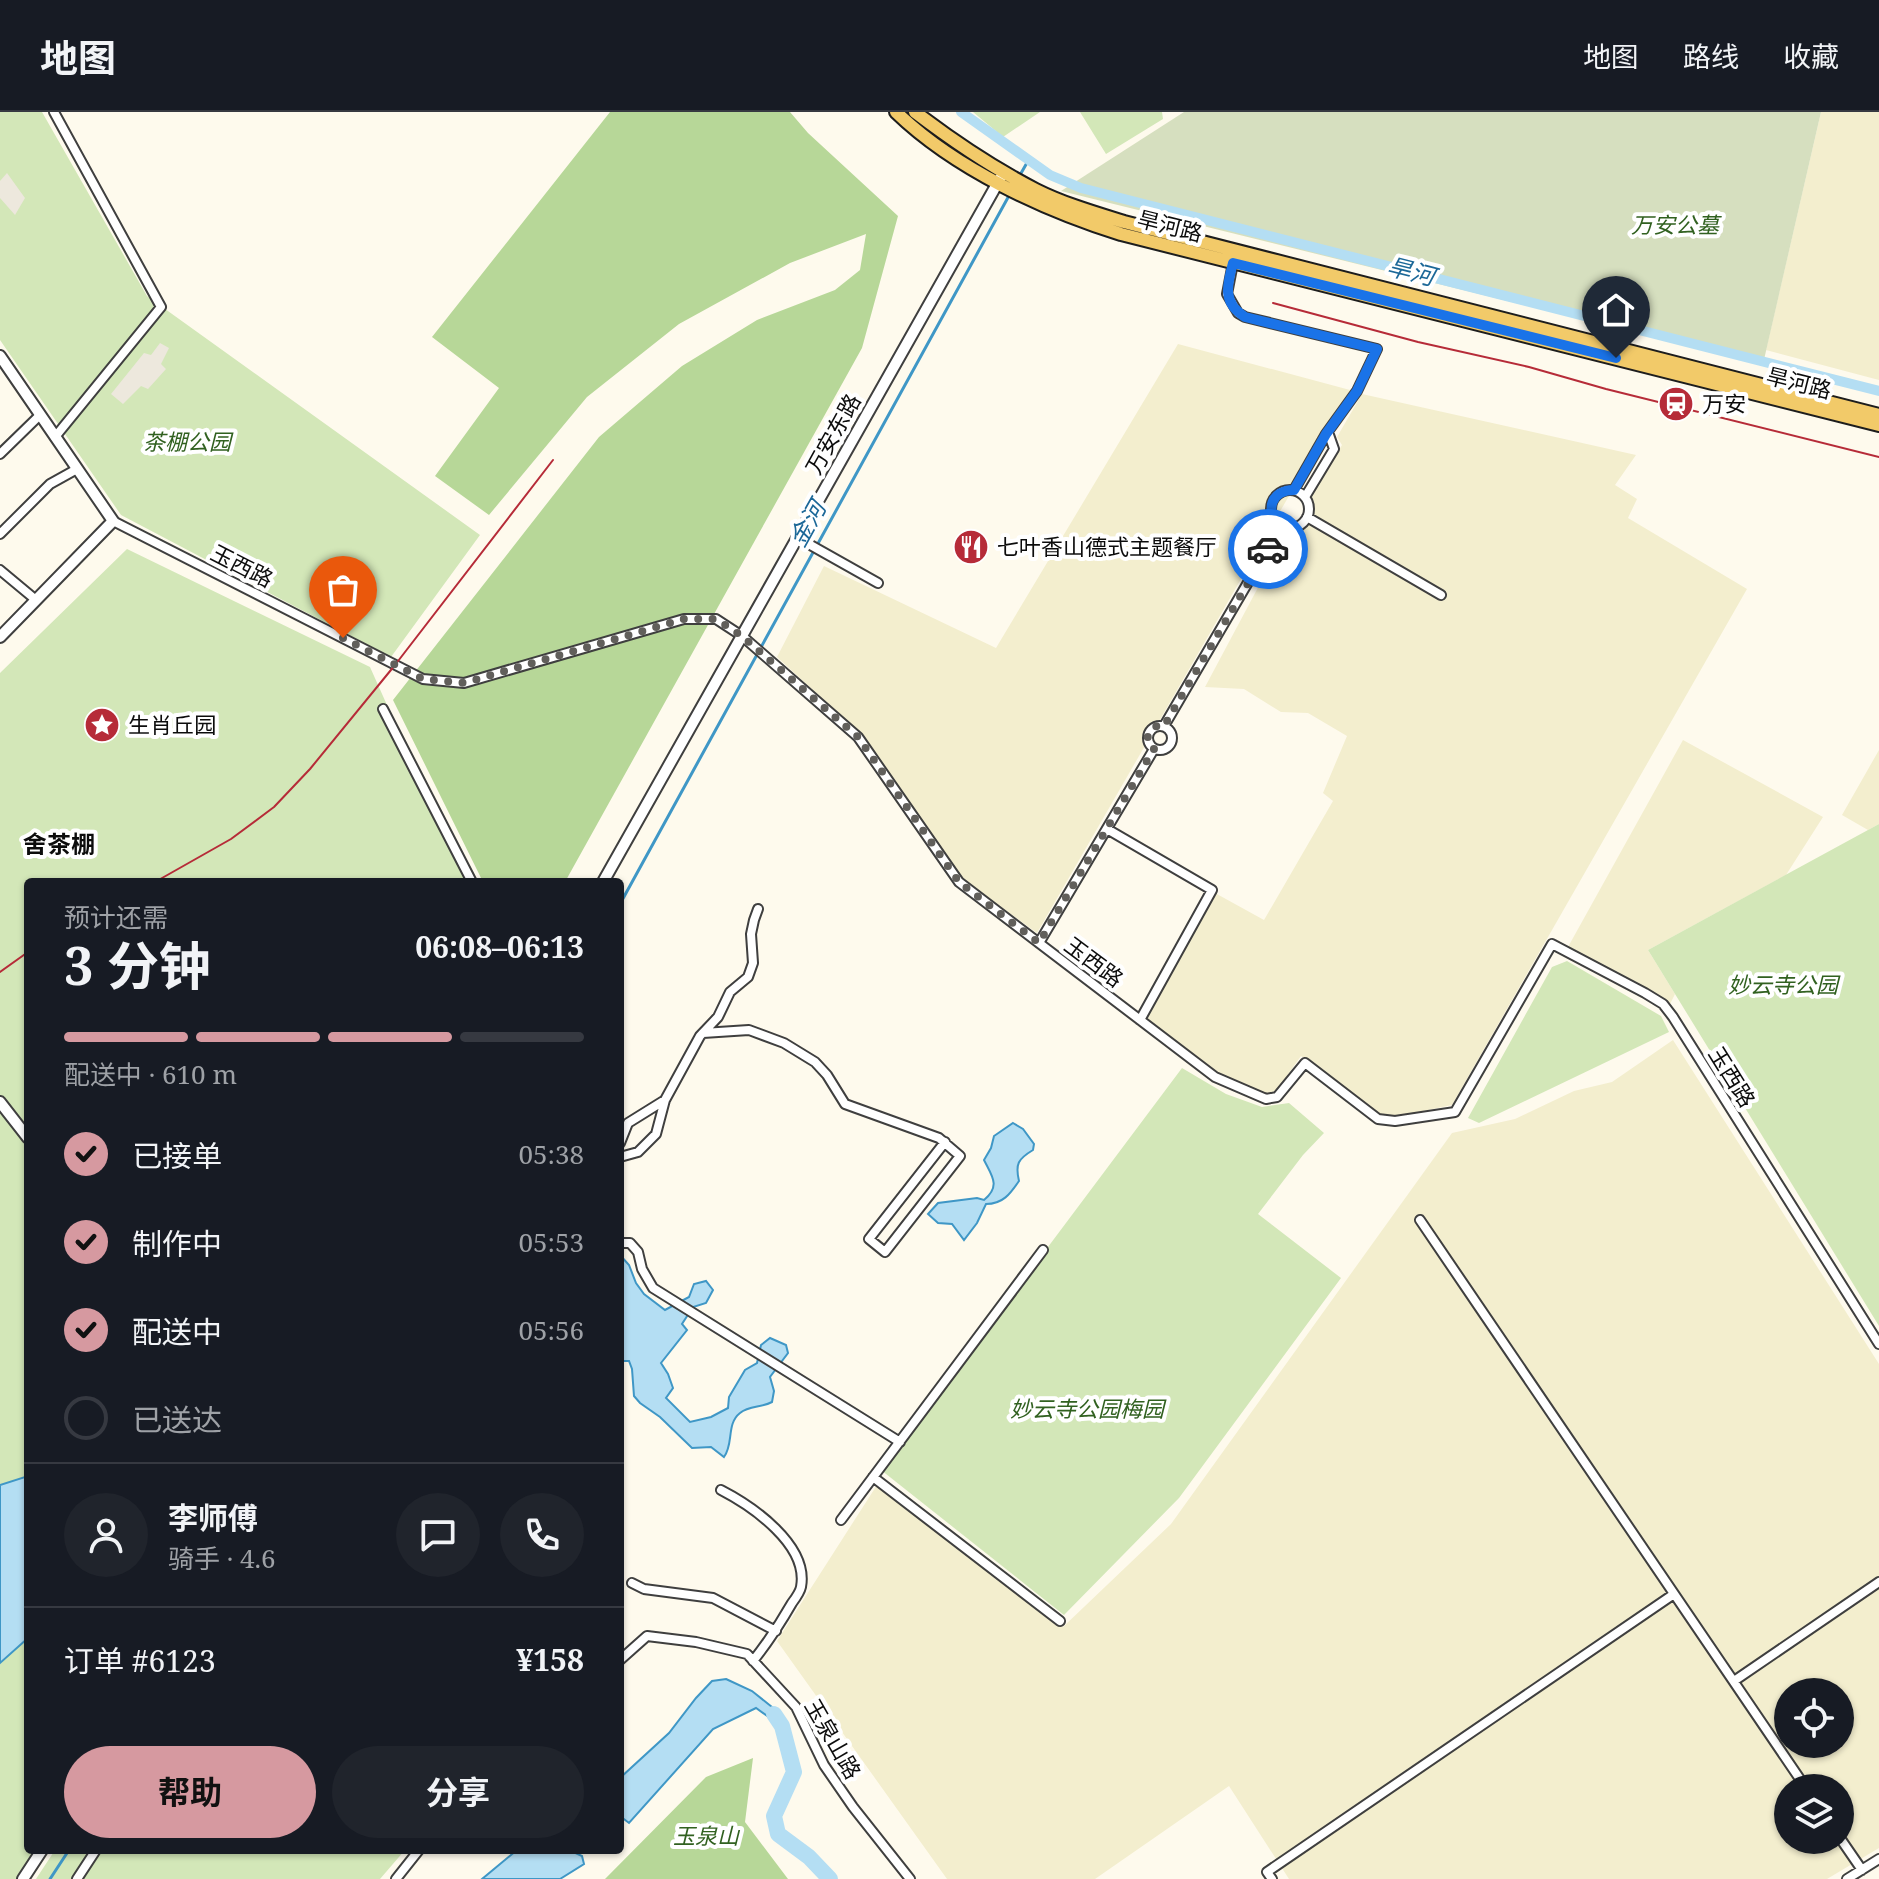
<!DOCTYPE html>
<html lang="zh">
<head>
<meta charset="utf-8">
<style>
  :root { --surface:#171b24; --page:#20242c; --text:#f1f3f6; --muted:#9ea1a6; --line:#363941; --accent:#d699a0 }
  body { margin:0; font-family:"Noto Serif","Noto Sans SC",serif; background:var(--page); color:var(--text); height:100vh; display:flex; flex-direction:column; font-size:30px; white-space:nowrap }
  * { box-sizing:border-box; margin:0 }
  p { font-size:26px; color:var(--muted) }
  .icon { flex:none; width:44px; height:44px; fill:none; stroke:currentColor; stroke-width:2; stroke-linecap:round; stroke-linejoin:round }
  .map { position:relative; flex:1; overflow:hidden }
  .side { position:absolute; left:24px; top:766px; width:600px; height:976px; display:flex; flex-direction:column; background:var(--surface); border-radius:8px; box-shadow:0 2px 6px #0004 }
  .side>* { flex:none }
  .fabs { position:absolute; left:1774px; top:1566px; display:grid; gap:16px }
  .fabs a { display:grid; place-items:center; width:80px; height:80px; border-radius:50%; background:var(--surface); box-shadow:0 2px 6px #0004; font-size:40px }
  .pin { position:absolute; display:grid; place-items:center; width:68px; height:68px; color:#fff; margin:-82px -34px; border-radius:50% 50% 50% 0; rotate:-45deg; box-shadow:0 0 8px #0007 }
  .pin .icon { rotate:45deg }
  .courier { position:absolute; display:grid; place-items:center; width:80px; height:80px; margin:-40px; border:6px solid #1a73e8; border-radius:50%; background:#fff; color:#222; box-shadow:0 2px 10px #0007 }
  .overview em { font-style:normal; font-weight:700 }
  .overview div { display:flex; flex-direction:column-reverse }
  .overview { display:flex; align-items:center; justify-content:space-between; height:136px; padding:0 40px }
  h1 { font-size:52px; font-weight:700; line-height:60px }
  .bar { display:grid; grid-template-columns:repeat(4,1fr); gap:12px 8px; align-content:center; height:96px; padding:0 40px }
  .bar i { height:10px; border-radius:6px; background:var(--line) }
  .bar .on { background:var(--accent) }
  .bar p { grid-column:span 4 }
  .line { display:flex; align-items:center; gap:20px; padding:0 40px; border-top:2px solid var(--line) }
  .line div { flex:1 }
  .round { display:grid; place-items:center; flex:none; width:84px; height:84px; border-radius:42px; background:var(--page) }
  ol { padding:0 40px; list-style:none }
  li { display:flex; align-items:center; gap:24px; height:88px }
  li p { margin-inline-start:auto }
  li .icon { padding:8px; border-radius:50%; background:var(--accent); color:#111; stroke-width:4 }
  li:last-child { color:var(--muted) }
  li i { width:44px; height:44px; border:4px solid var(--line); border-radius:50% }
  .cta { display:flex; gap:16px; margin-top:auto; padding:16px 40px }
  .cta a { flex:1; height:92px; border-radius:48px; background:var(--accent); color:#111; font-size:32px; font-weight:700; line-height:92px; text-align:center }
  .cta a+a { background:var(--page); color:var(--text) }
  header { display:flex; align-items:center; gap:48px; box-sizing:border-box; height:112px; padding:0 40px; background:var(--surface); border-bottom:2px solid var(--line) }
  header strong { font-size:38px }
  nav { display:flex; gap:44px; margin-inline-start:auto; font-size:28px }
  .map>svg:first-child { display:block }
</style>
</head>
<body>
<header>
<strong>地图</strong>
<nav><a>地图</a><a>路线</a><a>收藏</a></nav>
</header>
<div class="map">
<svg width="1879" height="1767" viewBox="0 0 1879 1767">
  <rect width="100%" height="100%" fill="#fefaed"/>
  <path fill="#f3eece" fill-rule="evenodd" d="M1821,0H1879V268L1766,238Z
    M1178,232L1350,278L1037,821L964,768L858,620L777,545L824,454L996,536Z
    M1362,282L1636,343L1615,373L1637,387L1628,406L1747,477L1452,993L1394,1005L1377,1002L1301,944L1277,978L1266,983L1222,965L1145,906L1215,781L1264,808L1333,689L1323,681L1347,624L1308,601L1281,600L1244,577L1205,575L1286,423L1306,412L1313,401L1312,383L1342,333L1337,325Z
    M1683,628L1823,705L1786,763L1648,838L1675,882L1670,892L1568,835Z
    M1879,638V712L1868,718L1842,703Z
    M1673,928L1879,1252V1736L1827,1767H1289L1229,1674L1095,1767H947L777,1529L877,1373L1063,1515L1171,1412L1452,1021L1515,1007L1574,979L1612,970ZM1788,1580H1840V1632H1788ZM1788,1676H1840V1728H1788Z"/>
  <path fill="#d3e7b8" d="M0,0H42L147,184L480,423L391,545L121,403L0,228Z
    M973,0H1040L1003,25Z
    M1080,0H1162L1163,7L1106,42Z
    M127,437L370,555L466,770H28V1738H36L17,1767H0V561Z
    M1879,712V1214L1648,838Z
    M1567,849L1661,904L1669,920L1479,1011L1468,1006L1552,855Z
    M1182,956L1226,982L1262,995L1289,991L1324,1021L1303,1043L1258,1102L1341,1166L1179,1386L1064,1503L881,1358Z
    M55,1738H405L380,1767H36Z"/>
  <path fill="#b7d798" d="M610,0H790L808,21L898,104L862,236L565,770H483L393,588L599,325L682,254L757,208L835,178L860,158L866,122L790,151L679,212L587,285L489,403L435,364L499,276L432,225Z
    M753,1646L745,1710L788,1767H605L706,1665Z"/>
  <path fill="#d6dfbf" d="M1184,0H1821L1763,252L1061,79Z"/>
  <path fill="#ede8dd" d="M7,61L25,86L15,103L0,86V69Z
    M160,231L169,236L161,252L166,257L148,277L141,274L123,292L111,282L144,241L151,243Z"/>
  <path fill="#b4def3" stroke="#3f97c6" stroke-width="2" d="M1013,1011L1023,1017L1034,1032L1033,1038C1018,1047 1015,1052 1019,1069C1010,1082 1003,1092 986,1092L977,1111L964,1128L952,1112L938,1111L928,1102L938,1091L977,1086L984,1088C1001,1074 992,1064 984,1048L991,1036L994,1024Z
    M620,1143L629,1153L636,1171L644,1182L665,1198L689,1185L694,1172L706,1169L713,1178L706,1191L693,1195L682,1212L687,1218L661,1251L668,1262L673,1276L666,1286L690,1310L711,1305L728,1296L729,1285L745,1258L757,1251L761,1233L770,1226L786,1233L788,1241L770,1265L774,1279L772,1290C761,1296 749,1293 740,1301C726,1312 734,1332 724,1345L711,1335L692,1336L660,1305L640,1291L634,1284L632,1257L629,1249H620Z
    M28,1364V1526L0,1551V1373Z
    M726,1567L752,1579L777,1599L770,1606L756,1596L713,1617L629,1711L620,1704V1666L669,1621L696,1586L712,1569Z
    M517,1738H569L582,1744L584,1752L560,1767H482Z"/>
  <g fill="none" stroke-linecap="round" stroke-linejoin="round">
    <path stroke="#3f97c6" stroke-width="3" d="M1020,63L1028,49
      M620,792L1011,80
      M50,1767L69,1738"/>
    <path stroke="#b4def3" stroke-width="10" d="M961,0L1050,63L1081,76L1879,279"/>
    <path stroke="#b4def3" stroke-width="16" d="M774,1602L782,1614L794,1660L774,1704L778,1722L809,1745L830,1767"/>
    <defs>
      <path id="minor" d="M54,0L161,195L55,325
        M1233,151L1227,182L1238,201L1245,205L1377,237L1357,279L1326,322L1294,378
        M0,342L40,303
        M1271 397a19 19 0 1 1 38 0a19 19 0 1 1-38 0Z
        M1305,385L1334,337L1328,320
        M1307,405L1441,483
        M113,409L423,567L464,571L684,507H716L742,524L858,625L959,770L1215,965L1266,987L1277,985L1305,951L1378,1007L1395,1009L1455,1000L1552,832L1645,881L1663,892L1673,905L1879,1232
        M0,422L50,372L77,357
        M798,426L878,471
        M0,458L36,488
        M383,597L472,770
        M1148 626a12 12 0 1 1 24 0a12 12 0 1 1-24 0Z
        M1164,614L1281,414
        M1107,717L1212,778L1140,908
        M1039,831L1154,637
        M703,921L749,918L784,931L815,950L827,963L845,992L939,1026L960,1044L885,1140L869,1127L945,1030
        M665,988L700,924L718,905L730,880L748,865L753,851L751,822L754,808L758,797
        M620,1031L628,1011L665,988L656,1022L638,1040L620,1045
        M1420,1108L1806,1676
        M620,1131H630L638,1140L642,1157L653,1176L900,1330
        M873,1365L1060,1509
        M721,1378C752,1394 809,1433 801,1475C800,1480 795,1487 792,1491C780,1512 768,1530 753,1549
        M841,1408L1043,1138
        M632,1471L644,1477L713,1486L776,1519
        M620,1548L647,1524L696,1530L747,1542L796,1595L824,1653L853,1695L910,1767
        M1734,1569L1879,1470
        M1840,1726L1862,1758
        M77,1767L96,1738
        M396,1767L419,1738
        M1272,1767L1267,1760L1674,1482
        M1847,1767L1879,1747"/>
      <path id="tertiary" d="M0,244L113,409L0,525
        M603,770L1001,65
        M0,990L28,1026
        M23,1767L42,1738"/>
      <path id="primary" d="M896,0C955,57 1044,98 1121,122L1879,313
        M915,0C953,29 993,56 1036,78C1064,92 1095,101 1124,110L1879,303"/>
    </defs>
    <use href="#minor" stroke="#3f3f3f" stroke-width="12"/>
    <use href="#tertiary" stroke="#3f3f3f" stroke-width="14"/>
    <use href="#primary" stroke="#1d1d1d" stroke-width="16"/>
    <use href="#minor" stroke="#fff" stroke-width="8"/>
    <use href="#tertiary" stroke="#fff" stroke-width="10"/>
    <use href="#primary" stroke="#f2ca69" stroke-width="12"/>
    <path stroke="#b62b38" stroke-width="2" d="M1273,191L1418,230L1529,255L1606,277L1879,345
      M155,770L231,727L274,695L310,657L395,553L553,348
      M0,860L28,840"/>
  </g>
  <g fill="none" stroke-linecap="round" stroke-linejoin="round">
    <path stroke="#615f5b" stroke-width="8" stroke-dasharray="0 14.4" d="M343,526L423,567L464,571L684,507H716L742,524L858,625L959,770L1039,831L1154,637L1147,628L1149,620L1158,613L1164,614L1268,437"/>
    <path stroke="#1a73e8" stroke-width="10" d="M1268,437L1281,414C1264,399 1271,378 1294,378L1326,322L1357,279L1377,237L1245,205C1222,191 1227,173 1233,151L1616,246"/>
  </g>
  <defs>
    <symbol id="station-disc" viewBox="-11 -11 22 22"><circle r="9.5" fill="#b62b38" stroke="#fff"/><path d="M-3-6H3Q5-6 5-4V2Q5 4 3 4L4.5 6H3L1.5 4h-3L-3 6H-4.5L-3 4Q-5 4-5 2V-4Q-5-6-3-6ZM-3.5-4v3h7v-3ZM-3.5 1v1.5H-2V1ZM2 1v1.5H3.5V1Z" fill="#fff"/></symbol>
    <symbol id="restaurant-disc" viewBox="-11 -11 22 22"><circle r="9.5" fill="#b62b38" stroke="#fff"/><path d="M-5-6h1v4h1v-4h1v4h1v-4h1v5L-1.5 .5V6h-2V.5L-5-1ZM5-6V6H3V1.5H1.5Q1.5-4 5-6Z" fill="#fff"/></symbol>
    <symbol id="sight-disc" viewBox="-11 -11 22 22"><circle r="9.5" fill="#b62b38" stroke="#fff"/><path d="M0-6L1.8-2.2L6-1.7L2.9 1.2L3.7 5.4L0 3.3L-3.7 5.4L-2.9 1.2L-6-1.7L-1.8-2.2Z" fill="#fff"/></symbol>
  </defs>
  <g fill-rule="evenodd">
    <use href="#station-disc" x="1656" y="272" width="40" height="40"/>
    <use href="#restaurant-disc" x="951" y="415" width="40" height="40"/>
    <use href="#sight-disc" x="82" y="593" width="40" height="40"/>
  </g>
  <g text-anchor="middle" stroke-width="8" stroke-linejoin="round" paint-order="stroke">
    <g font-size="22" font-style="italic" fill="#316120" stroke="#fff">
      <text x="1675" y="121">万安公墓</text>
      <text x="187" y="338">茶棚公园</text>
      <text x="1783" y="881">妙云寺公园</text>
      <text x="1087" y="1305">妙云寺公园梅园</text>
      <text x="706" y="1732">玉泉山</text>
    </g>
    <g font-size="22" fill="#0c0c0c" stroke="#fff">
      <text transform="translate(1170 114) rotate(14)" y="8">旱河路</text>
      <text transform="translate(1799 271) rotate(14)" y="8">旱河路</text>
      <text transform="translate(833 322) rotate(-61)" y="8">万安东路</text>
      <text transform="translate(242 454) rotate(27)" y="8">玉西路</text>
      <text transform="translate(1094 850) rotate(37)" y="8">玉西路</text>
      <text transform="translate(1732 965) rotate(58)" y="8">玉西路</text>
      <text transform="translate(833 1627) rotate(60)" y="8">玉泉山路</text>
    </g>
    <g font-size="22" fill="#0c0c0c" stroke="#fff" text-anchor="start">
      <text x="1702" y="300">万安</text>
      <text x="997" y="443">七叶香山德式主题餐厅</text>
      <text x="128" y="621">生肖丘园</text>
    </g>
    <g font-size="24" font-style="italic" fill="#1c6898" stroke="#fff">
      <text transform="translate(1411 160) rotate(14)" y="8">旱河</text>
      <text transform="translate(808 412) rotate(-61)" y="8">金河</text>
    </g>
    <g font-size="24" font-weight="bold" fill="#0c0c0c" stroke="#fff">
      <text x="59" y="741">舍茶棚</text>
    </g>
  </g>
</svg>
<div class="fabs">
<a><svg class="icon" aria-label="locate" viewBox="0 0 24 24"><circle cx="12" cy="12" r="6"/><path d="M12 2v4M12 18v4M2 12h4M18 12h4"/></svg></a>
<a><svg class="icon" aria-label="layers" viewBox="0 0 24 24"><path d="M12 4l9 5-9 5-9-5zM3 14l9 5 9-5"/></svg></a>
</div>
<div class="pin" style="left:343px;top:526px;background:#ea580c"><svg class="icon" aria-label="bag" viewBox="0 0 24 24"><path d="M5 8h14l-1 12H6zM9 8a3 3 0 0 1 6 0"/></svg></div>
<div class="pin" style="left:1616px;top:246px;background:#1f2937"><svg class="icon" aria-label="home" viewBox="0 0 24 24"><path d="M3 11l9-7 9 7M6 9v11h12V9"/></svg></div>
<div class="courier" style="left:1268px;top:437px"><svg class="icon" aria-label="car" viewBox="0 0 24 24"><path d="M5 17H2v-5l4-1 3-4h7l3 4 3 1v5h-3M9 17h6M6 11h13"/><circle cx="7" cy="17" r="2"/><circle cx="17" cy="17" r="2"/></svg></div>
<section class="side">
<div class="overview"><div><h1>3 分钟</h1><p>预计还需</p></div><em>06:08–06:13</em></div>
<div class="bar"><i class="on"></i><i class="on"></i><i class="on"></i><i></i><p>配送中 · 610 m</p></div>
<ol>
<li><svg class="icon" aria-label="check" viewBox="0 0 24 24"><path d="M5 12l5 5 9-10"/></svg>已接单<p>05:38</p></li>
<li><svg class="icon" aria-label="check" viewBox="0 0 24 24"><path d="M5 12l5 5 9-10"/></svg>制作中<p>05:53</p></li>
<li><svg class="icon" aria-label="check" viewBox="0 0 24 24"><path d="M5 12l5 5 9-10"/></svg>配送中<p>05:56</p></li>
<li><i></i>已送达</li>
</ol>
<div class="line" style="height:144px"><a class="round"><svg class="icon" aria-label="person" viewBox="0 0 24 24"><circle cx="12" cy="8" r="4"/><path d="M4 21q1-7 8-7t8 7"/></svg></a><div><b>李师傅</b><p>骑手 · 4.6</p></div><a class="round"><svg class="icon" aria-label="chat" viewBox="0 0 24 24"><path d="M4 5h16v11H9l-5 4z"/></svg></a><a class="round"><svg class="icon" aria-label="phone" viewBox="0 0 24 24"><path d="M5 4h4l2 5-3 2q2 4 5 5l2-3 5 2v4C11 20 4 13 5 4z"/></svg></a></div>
<div class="line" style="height:104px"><div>订单 #6123</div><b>¥158</b></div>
<div class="cta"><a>帮助</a><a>分享</a></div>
</section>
</div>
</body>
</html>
